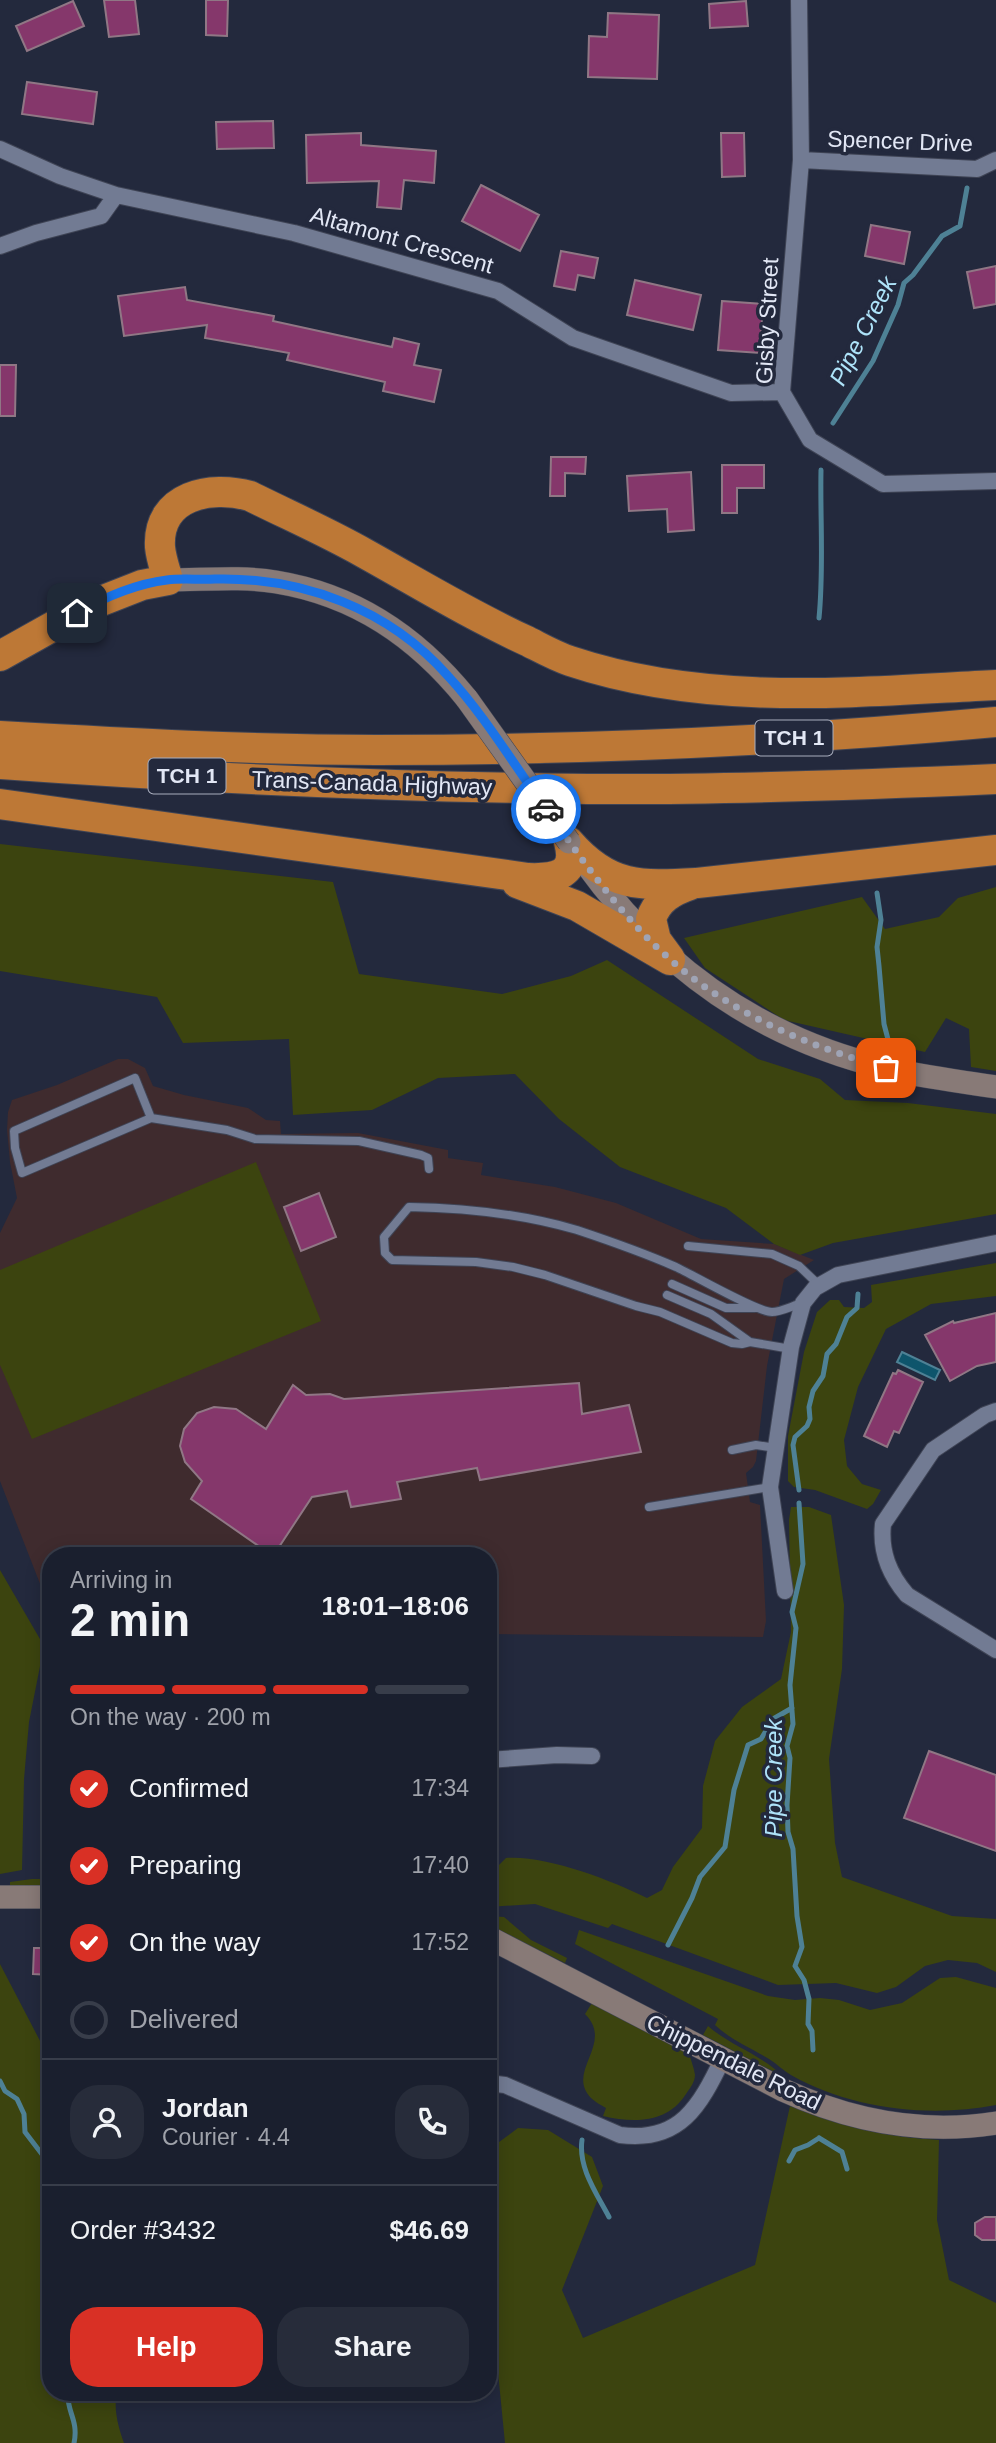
<!DOCTYPE html>
<html lang="en">
<head>
<meta charset="utf-8">
<style>
  :root { --surface:#1a1f2e; --page:#272c3a; --text:#f1f3f6; --muted:#9fa2aa; --line:#383d4a; --accent:#d93025 }
  body { margin:0; font-family:Arial,sans-serif; background:var(--page); color:var(--text); height:100vh; display:flex; flex-direction:column; font-size:26px; white-space:nowrap }
  * { box-sizing:border-box; margin:0 }
  p { font-size:23px; color:var(--muted) }
  .icon { flex:none; width:38px; height:38px; fill:none; stroke:currentColor; stroke-width:2; stroke-linecap:round; stroke-linejoin:round }
  .map { position:relative; flex:1; overflow:hidden }
  .panel { position:absolute; left:42px; top:1547px; width:455px; height:854px; display:flex; flex-direction:column; background:var(--surface); border-radius:28px; box-shadow:0 4px 18px #0003,0 0 0 2px var(--line) }
  .panel>* { flex:none }
  .pin { position:absolute; display:grid; place-items:center; width:60px; height:60px; color:#fff; margin:-30px; border-radius:14px; box-shadow:0 4px 10px #0006 }
  .courier { position:absolute; display:grid; place-items:center; width:70px; height:70px; margin:-35px; border:5px solid #1a73e8; border-radius:50%; background:#fff; color:#222; box-shadow:0 2px 9px #0007 }
  .summary em { font-style:normal; font-weight:600 }
  .summary div { display:flex; flex-direction:column-reverse }
  .summary { display:flex; align-items:center; justify-content:space-between; height:119px; padding:0 28px }
  h1 { font-size:46px; font-weight:600; line-height:52px }
  .bar { display:grid; grid-template-columns:repeat(4,1fr); gap:10px 7px; align-content:center; height:84px; padding:0 28px }
  .bar i { height:9px; border-radius:5px; background:var(--line) }
  .bar .current { background:var(--accent) }
  .bar p { grid-column:span 4 }
  .line { display:flex; align-items:center; gap:18px; padding:0 28px; border-top:2px solid var(--line) }
  .line div { flex:1 }
  .round { display:grid; place-items:center; flex:none; width:74px; height:74px; border-radius:28px; background:var(--page) }
  ol { padding:0 28px; list-style:none }
  li { display:flex; align-items:center; gap:21px; height:77px }
  li p { margin-inline-start:auto }
  li .icon { padding:7px; border-radius:50%; background:var(--accent); color:#fff; stroke-width:4 }
  li:last-child { color:var(--muted) }
  li i { width:38px; height:38px; border:4px solid var(--line); border-radius:50% }
  .button { display:flex; gap:14px; margin-top:auto; padding:14px 28px }
  .button a { flex:1; height:80px; border-radius:28px; background:var(--accent); color:#fff; font-size:28px; font-weight:600; line-height:80px; text-align:center }
  .button a+a { background:var(--page); color:var(--text) }
  .map>svg:first-child { display:block }
</style>
</head>
<body>
<div class="map">
<svg width="996" height="2443" viewBox="0 0 996 2443">
  <rect width="100%" height="100%" fill="#23293d"/>
  <path fill="#3f2b2e" d="M118,1059H128L145,1068L153,1086L184,1095L248,1108L266,1120L280,1121L281,1134L358,1133L448,1150V1158L483,1163L481,1175L555,1187L616,1203L701,1239L774,1244L814,1260L784,1279L767,1366L756,1461L753,1467L746,1473L750,1502L760,1505L766,1621L763,1637L488,1634V1556H51V1612L0,1481V1233L17,1198L10,1162L7,1130L8,1112L12,1100L57,1085Z"/>
  <path fill="#3c440f" d="M0,844L333,882L359,974L502,994L571,976L607,960L758,1059L820,1079L845,1100L908,1103L996,1114V1214L833,1243L800,1255L774,1244L726,1208L620,1167L559,1119L515,1074L438,1078L372,1110L293,1115L289,1039L183,1043L157,997L0,971Z
    M996,887V1071L971,1067L969,1029L946,1018L925,1052L784,1020L705,968L684,938L862,897L885,929L939,917L958,898Z
    M256,1162L321,1321L32,1439L0,1365V1270Z
    M996,1263V1296L931,1304L886,1329L858,1387L844,1440L847,1466L862,1484L881,1490L873,1504L867,1509L815,1490L794,1487L788,1481V1436L804,1352L817,1312L830,1300H839L844,1307L864,1308L872,1302L871,1285Z
    M791,1507H809L831,1515L844,1605L842,1669L829,1759L835,1843L842,1877L952,1916L996,1919V1972L977,1963L948,1960L925,1966L896,1987L877,1993L836,1983L778,1985L612,1924L608,1928L535,1904L488,1907V1876L506,1858C546,1855 611,1880 647,1898L662,1890L673,1867L702,1828L703,1786L715,1741L742,1707L781,1679L791,1632L789,1520Z
    M0,1570L44,1646L29,1722L24,1779L22,1870L0,1874Z
    M32,1879H51V1887H10V1882Z
    M488,1916L504,1917L531,1940L567,1958L565,1963L488,1925Z
    M579,1930L768,1996L795,2000L820,1998L839,2000L870,2010L902,2003L940,1978L956,1977L996,1988V2105C929,2118 851,2109 791,2075C784,2071 777,2064 769,2059C751,2048 731,2040 715,2025L718,2019L575,1944Z
    M0,1964L51,2062V2392H118C112,2406 119,2429 124,2443H0Z
    M592,2003L689,2054C691,2060 694,2068 695,2075C695,2082 690,2088 686,2094C667,2124 633,2123 603,2116L606,2108C601,2105 595,2102 591,2098C565,2071 615,2044 585,2014Z
    M708,2026C731,2046 762,2055 784,2077L703,2035Z
    M790,2106C841,2126 885,2137 939,2140L937,2220L949,2280L996,2303V2443H505L488,2270L495,2145L518,2128L548,2130L592,2157L603,2186L562,2290L583,2338L755,2265Z"/>
  <path fill="#0e556c" stroke="#4e8195" stroke-width="2" d="M902,1352L940,1370L935,1380L897,1362Z"/>
  <g fill="none" stroke-linecap="round" stroke-linejoin="round">
    <path stroke="#4e8195" stroke-width="5" d="M833,423L873,361L898,305L904,283L913,275L942,236L960,226L967,188
      M819,618C824,568 820,519 821,470
      M877,893L881,920L877,947L879,966L884,1024L890,1047
      M799,1490L793,1445L795,1437L807,1426L810,1419L809,1407L813,1391L823,1376L827,1354L836,1344L847,1317L857,1308L858,1294
      M799,1503L803,1564L792,1612L796,1628L790,1685L793,1724L787,1746L790,1758L787,1805L788,1832L793,1849L797,1916L802,1947L795,1966L804,1980L809,1999L808,2024L812,2031L813,2050
      M668,1945L692,1898L700,1877L725,1847L734,1790L748,1745L761,1739L773,1719L792,1708
      M0,2081L5,2091L17,2099L24,2114L25,2132L51,2166
      M819,2138L842,2152L847,2169
      M582,2140C578,2168 597,2194 609,2217
      M789,2161L795,2150L808,2145L819,2138
      M68,2392C66,2411 79,2420 74,2443"/>
  </g>
  <path fill="#85376b" stroke="#907785" stroke-width="2" d="M104,0H135L139,34L109,37Z
    M206,0H228L227,36L206,35Z
    M73,1L84,26L27,51L16,26Z
    M746,1L748,26L710,28L709,4Z
    M608,13L659,15L657,79L588,77L589,36L607,37Z
    M27,82L97,92L93,124L22,114Z
    M273,121L274,148L217,149L216,122Z
    M361,133V145L436,151L434,183L404,180L401,209L377,207L379,181L307,183L306,135Z
    M721,133H744L745,176L722,177Z
    M481,185L539,215L520,251L462,221Z
    M871,225L910,232L904,264L865,256Z
    M561,251L598,258L594,278L578,275L575,290L554,286Z
    M996,266V304L974,308L967,272Z
    M635,280L701,295L693,330L627,315Z
    M185,287L187,300L274,316L273,321L392,347L394,338L419,344L414,365L441,370L434,402L383,391L385,382L287,360L289,353L205,338L207,325L124,336L118,296Z
    M722,301L763,304L760,353L718,350Z
    M0,365H16L15,416H0Z
    M551,457H586L585,474L565,473V496H550Z
    M722,465H764V488H737V513H722Z
    M691,472L694,530L668,532L667,509L629,511L627,476Z
    M319,1193L336,1237L301,1251L284,1207Z
    M996,1313V1362L977,1366L950,1381L925,1335L953,1321L954,1323Z
    M898,1370L923,1382L899,1433L894,1431L887,1447L864,1436L893,1373L896,1374Z
    M579,1383L582,1414L629,1405L641,1452L480,1480L477,1468L397,1482L401,1499L351,1507L347,1491L312,1497L273,1556L191,1499L202,1481L185,1462L180,1446L184,1429L197,1413L214,1407L236,1409L266,1429L293,1385L306,1395L330,1394L344,1399Z
    M929,1751L996,1775V1851L904,1818Z
    M34,1948H51V1975L33,1974Z
    M985,2217H996V2240H982L975,2235V2223Z"/>
  <g fill="none" stroke-linecap="round" stroke-linejoin="round">
    <defs>
      <path id="lane" d="M151,1118L135,1078L14,1131L15,1148L22,1173L151,1118L227,1130L255,1139L359,1141L421,1155L428,1158L429,1169
        M688,1246L772,1254L799,1266L819,1285
        M672,1284L726,1308H755
        M667,1295L711,1314L750,1342L791,1349
        M750,1342L742,1344L732,1343L660,1312L636,1306L545,1275L513,1267L476,1262L392,1260L385,1253L384,1237L409,1207C465,1208 523,1214 577,1230C610,1241 644,1253 676,1267C695,1276 757,1312 772,1312C781,1312 794,1305 803,1303
        M732,1450L756,1445L776,1448
        M649,1507L770,1487"/>
      <path id="street" d="M799,0L801,160L782,392L810,440L883,484L996,481
        M0,149L60,176L116,195L294,233L498,291L573,338L731,393L782,392
        M801,160L977,169L996,160
        M0,246L36,233L101,216L116,195
        M996,1411L985,1415L933,1450L883,1524C880,1552 889,1574 907,1595L996,1650
        M785,1591L770,1487L791,1347L803,1303L815,1288L838,1275L996,1243
        M488,1760L557,1755L592,1756
        M488,2083L505,2085L620,2135C680,2143 700,2106 723,2058"/>
      <path id="secondary" d="M168,580C204,580 241,576 276,582C356,595 417,637 467,699
        M586,864C662,969 760,1038 886,1068C922,1077 959,1081 996,1087
        M0,1897H51
        M488,1937L783,2090C851,2121 921,2135 996,2123"/>
      <path id="highway" d="M0,656L91,605L142,585L168,580C165,569 161,558 160,547C157,495 211,485 250,496C288,515 327,532 364,553C418,583 470,615 527,641C541,648 555,656 570,661C708,707 853,692 996,685
        M0,736C125,743 251,750 376,750C583,750 790,741 996,722
        M0,764C196,778 392,787 588,789C724,790 860,785 996,779
        M0,804L528,878C556,879 578,875 569,842
        M569,842C609,888 641,886 697,883L996,850
        M517,883L577,906L670,960
        M670,959L656,940L651,919C657,900 672,891 690,885"/>
    </defs>
    <use href="#lane" stroke="#3f4455" stroke-width="10"/>
    <use href="#street" stroke="#3f4455" stroke-width="18"/>
    <use href="#secondary" stroke="#3f4455" stroke-width="24"/>
    <use href="#highway" stroke="#3f4455" stroke-width="32"/>
    <use href="#lane" stroke="#727b93" stroke-width="8"/>
    <use href="#street" stroke="#727b93" stroke-width="16"/>
    <use href="#secondary" stroke="#887a77" stroke-width="23"/>
    <use href="#highway" stroke="#bd7836" stroke-width="30"/>
    <defs>
      <path id="secondary-bridge" d="M467,699L569,842"/>
    </defs>
    <use href="#secondary-bridge" stroke="#3f4455" stroke-width="24" stroke-linecap="butt"/>
    <use href="#secondary-bridge" stroke="#887a77" stroke-width="23"/>
  </g>
  <g fill="none" stroke-linecap="round" stroke-linejoin="round">
    <path stroke="#9fa4b5" stroke-width="7" stroke-dasharray="0 12.6" d="M546,809C584,862 622,918 672,961C734,1015 808,1046 886,1068"/>
    <path stroke="#1a73e8" stroke-width="9" d="M77,613C105,597 135,584 167,580C182,578 199,580 215,579C303,577 389,609 448,676C485,716 514,765 546,809"/>
  </g>
  <g text-anchor="middle" stroke-width="7" stroke-linejoin="round" paint-order="stroke">
    <g fill="#23293d" stroke="#a9aebe" stroke-width="2">
      <rect x="755.5" y="720.5" width="77" height="35" rx="5"/>
      <rect x="148.5" y="758.5" width="77" height="35" rx="5"/>
    </g>
    <g font-size="21" font-weight="bold" fill="#e2e7f5">
      <text x="794" y="745">TCH 1</text>
      <text x="187" y="783">TCH 1</text>
    </g>
    <g font-size="23" fill="#e2e7f5" stroke="#23293d">
      <text transform="translate(900 141) rotate(2)" y="8">Spencer Drive</text>
      <text transform="translate(402 240) rotate(16)" y="8">Altamont Crescent</text>
      <text transform="translate(767 321) rotate(-87)" y="8">Gisby Street</text>
      <text transform="translate(372 783) rotate(2)" y="8">Trans-Canada Highway</text>
      <text transform="translate(734 2062) rotate(26)" y="8">Chippendale Road</text>
    </g>
    <g font-size="24" font-style="italic" fill="#aee3f9" stroke="#23293d">
      <text transform="translate(863 331) rotate(-63)" y="8">Pipe Creek</text>
      <text transform="translate(774 1778) rotate(-90)" y="8">Pipe Creek</text>
    </g>
  </g>
</svg>
<div class="pin" style="left:886px;top:1068px;background:#ea580c"><svg class="icon" aria-label="bag" viewBox="0 0 24 24"><path d="M5 8h14l-1 12H6zM9 8a3 3 0 0 1 6 0"/></svg></div>
<div class="pin" style="left:77px;top:613px;background:#1f2937"><svg class="icon" aria-label="home" viewBox="0 0 24 24"><path d="M3 11l9-7 9 7M6 9v11h12V9"/></svg></div>
<div class="courier" style="left:546px;top:809px"><svg class="icon" aria-label="car" viewBox="0 0 24 24"><path d="M5 17H2v-5l4-1 3-4h7l3 4 3 1v5h-3M9 17h6M6 11h13"/><circle cx="7" cy="17" r="2"/><circle cx="17" cy="17" r="2"/></svg></div>
<section class="panel">
<div class="summary"><div><h1>2 min</h1><p>Arriving in</p></div><em>18:01–18:06</em></div>
<div class="bar"><i class="current"></i><i class="current"></i><i class="current"></i><i></i><p>On the way · 200 m</p></div>
<ol>
<li><svg class="icon" aria-label="check" viewBox="0 0 24 24"><path d="M5 12l5 5 9-10"/></svg>Confirmed<p>17:34</p></li>
<li><svg class="icon" aria-label="check" viewBox="0 0 24 24"><path d="M5 12l5 5 9-10"/></svg>Preparing<p>17:40</p></li>
<li><svg class="icon" aria-label="check" viewBox="0 0 24 24"><path d="M5 12l5 5 9-10"/></svg>On the way<p>17:52</p></li>
<li><i></i>Delivered</li>
</ol>
<div class="line" style="height:126px"><a class="round"><svg class="icon" aria-label="person" viewBox="0 0 24 24"><circle cx="12" cy="8" r="4"/><path d="M4 21q1-7 8-7t8 7"/></svg></a><div><b>Jordan</b><p>Courier · 4.4</p></div><a class="round"><svg class="icon" aria-label="phone" viewBox="0 0 24 24"><path d="M5 4h4l2 5-3 2q2 4 5 5l2-3 5 2v4C11 20 4 13 5 4z"/></svg></a></div>
<div class="line" style="height:91px"><div>Order #3432</div><b>$46.69</b></div>
<div class="button"><a>Help</a><a>Share</a></div>
</section>
</div>
</body>
</html>
